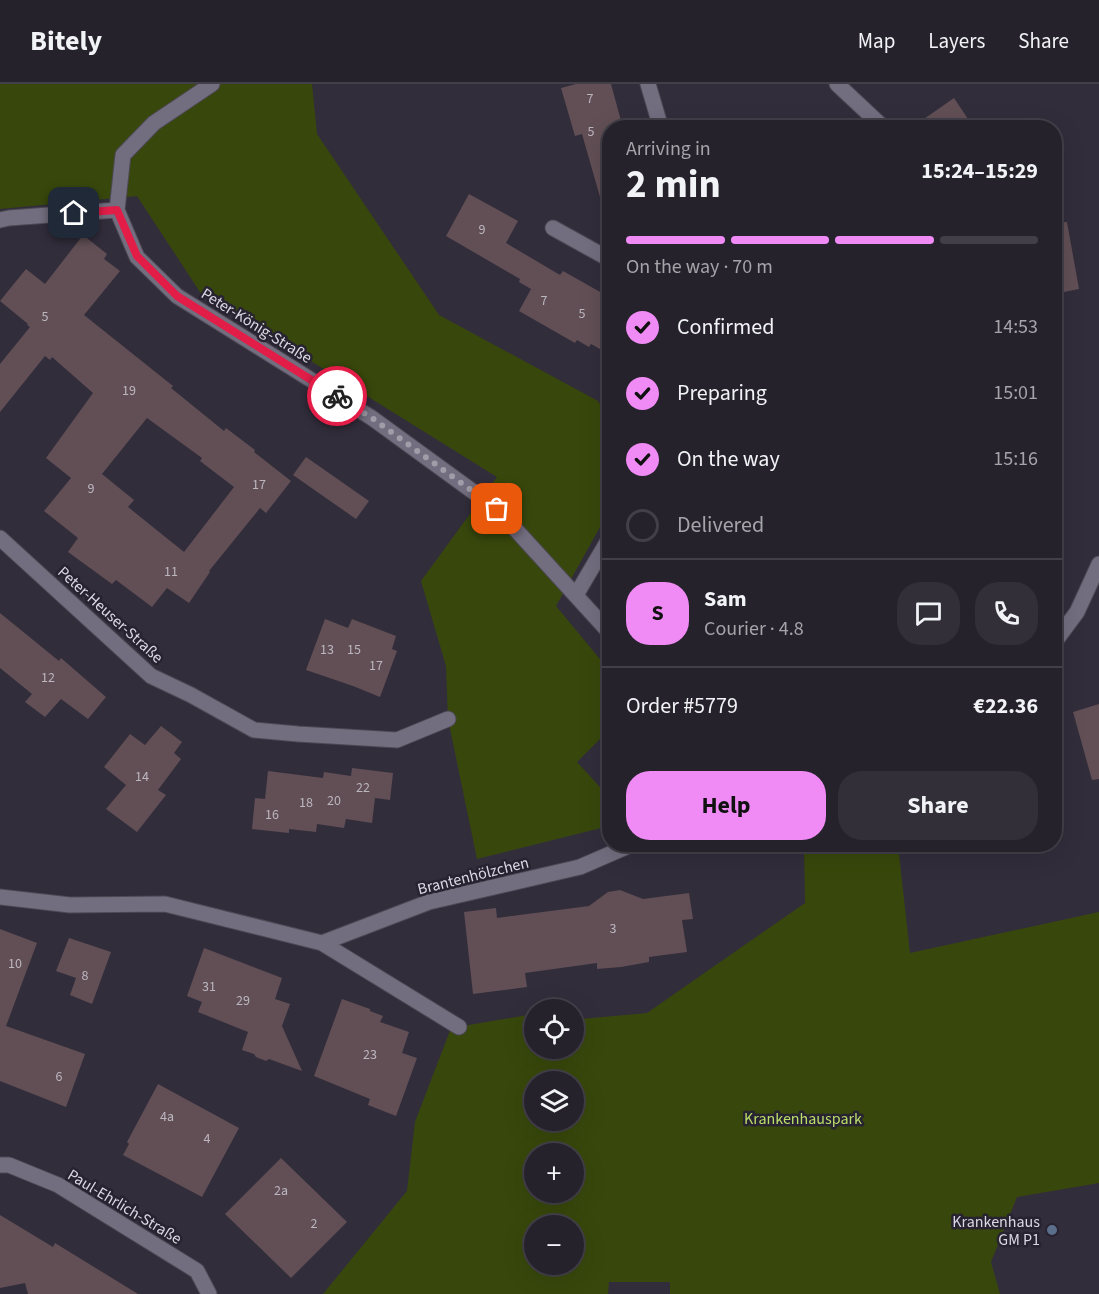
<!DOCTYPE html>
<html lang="en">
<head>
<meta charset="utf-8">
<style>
  :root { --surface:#26222c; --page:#322f38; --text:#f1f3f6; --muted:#a4a4a9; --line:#423f48; --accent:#f08bf5 }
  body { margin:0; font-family:"Source Sans 3",sans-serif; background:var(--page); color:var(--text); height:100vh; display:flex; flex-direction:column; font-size:22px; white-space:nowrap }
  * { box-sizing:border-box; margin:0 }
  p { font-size:20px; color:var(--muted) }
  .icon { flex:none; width:33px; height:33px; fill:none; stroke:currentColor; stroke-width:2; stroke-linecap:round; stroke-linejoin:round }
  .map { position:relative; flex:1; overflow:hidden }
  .side { position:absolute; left:602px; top:36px; width:460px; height:732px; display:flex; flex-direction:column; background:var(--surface); border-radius:24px; box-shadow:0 6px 24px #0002,0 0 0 2px var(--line) }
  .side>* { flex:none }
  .controls { position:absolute; left:524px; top:915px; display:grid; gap:12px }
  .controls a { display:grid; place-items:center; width:60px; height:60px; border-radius:50%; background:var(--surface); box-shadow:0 6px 24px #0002,0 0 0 2px var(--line); font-size:30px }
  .pin { position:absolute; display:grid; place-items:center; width:51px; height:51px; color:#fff; margin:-26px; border-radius:12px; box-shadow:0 3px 9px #0006 }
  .courier { position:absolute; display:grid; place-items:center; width:60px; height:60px; margin:-30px; border:4px solid #e11d48; border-radius:50%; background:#fff; color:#222; box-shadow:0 2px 8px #0007 }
  .overview em { font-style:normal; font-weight:700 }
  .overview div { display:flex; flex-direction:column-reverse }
  .overview { display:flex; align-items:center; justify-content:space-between; height:102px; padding:0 24px }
  h1 { font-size:39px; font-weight:700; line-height:45px }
  .bar { display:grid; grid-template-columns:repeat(4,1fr); gap:9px 6px; align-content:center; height:72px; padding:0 24px }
  .bar i { height:8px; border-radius:4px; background:var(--line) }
  .bar .selected { background:var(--accent) }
  .bar p { grid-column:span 4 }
  .line { display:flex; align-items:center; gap:15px; padding:0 24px; border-top:2px solid var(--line) }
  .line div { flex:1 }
  .round { display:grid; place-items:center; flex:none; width:63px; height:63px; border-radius:24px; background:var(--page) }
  ol { padding:0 24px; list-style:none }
  li { display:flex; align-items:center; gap:18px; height:66px }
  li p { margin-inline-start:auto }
  li .icon { padding:6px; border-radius:50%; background:var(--accent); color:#111; stroke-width:4 }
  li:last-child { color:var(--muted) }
  li i { width:33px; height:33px; border:3px solid var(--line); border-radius:50% }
  .primary-button { display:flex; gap:12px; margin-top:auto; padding:12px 24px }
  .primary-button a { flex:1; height:69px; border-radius:24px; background:var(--accent); color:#111; font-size:24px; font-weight:700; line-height:69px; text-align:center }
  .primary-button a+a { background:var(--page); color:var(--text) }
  header { display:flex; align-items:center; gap:36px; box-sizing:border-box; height:84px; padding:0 30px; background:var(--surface); border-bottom:2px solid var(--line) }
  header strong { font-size:28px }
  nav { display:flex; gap:33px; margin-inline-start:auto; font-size:21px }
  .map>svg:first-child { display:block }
</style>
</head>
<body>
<header>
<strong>Bitely</strong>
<nav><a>Map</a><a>Layers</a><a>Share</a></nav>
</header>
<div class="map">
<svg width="1099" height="1210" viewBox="0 0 1099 1210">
  <rect width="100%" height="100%" fill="#322d3b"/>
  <path fill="#38480c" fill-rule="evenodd" d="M0,0H312L317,50L439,231L598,317L609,336V427L556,522L609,586V646L577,678L609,713V742L477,775L448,635L446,582L421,497L497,393L200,208L137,112L0,125Z
    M804,761H898L910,869L1099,828V1099L1017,1113L991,1178L1000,1210H670V1198H609L608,1210H323L407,1107L415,1038L451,944L534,930V964H573V933L581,935L647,929L805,819ZM534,998H573V1036H534ZM534,1070H573V1108H534ZM534,1142H573V1180H534Z"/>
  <path fill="#614f55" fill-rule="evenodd" d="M576,0H611L623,44H609V119L602,120L582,50L575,52L561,4Z
    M954,14L974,44H911Z
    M469,110L518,137L506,159L560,191L563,187L609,213V270L591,260L589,263L577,256L575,259L519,227L531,205L519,198L520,195L446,152Z
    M1067,138L1079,205L1054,210V139Z
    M83,151L107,170L104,175L120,187L84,231L173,302L171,304L224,347L226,344L255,366L254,368L291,397L266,429L260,424L209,487L210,488L189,519L167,504L152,523L116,496L112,500L68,468L78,454L44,427L71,394L46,374L93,309L52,273L50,276L45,272L0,328V280L30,243L27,241L28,240L0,217L26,185L45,200ZM147,334L202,374L200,377L234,403L184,468L128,423L134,416L102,390Z
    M306,373L369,417L356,435L293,391Z
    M0,529L59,577L61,574L106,613L88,635L61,615L45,633L25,618L32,610L0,584Z
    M325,535L348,544L352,535L396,552L392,565L397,567L380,613L353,602L306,586Z
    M1099,620V695L1092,696L1073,628Z
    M161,642L182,658L174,669L181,675L158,706L166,711L137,748L106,725L126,701L104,683L130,650L145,661Z
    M352,684L393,689L390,716L375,714L372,739L346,735L344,744L317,740L316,748L289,745V749L252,745L255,714L265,715L268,687L323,694L324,688L351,692Z
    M620,806L643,815L689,809L693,835L682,836L687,868L649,873V878L621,883L597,885V879L525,889L527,903L473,910L464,828L496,824L497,834L589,822L608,808Z
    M0,845L37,859L6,942L85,970L66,1023L0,997Z
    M69,854L111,868L92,920L70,911L76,894L56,887Z
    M204,864L282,894L275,915L290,920L282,942L302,987L269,975L266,977L256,973L254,970L242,966L248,948L198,928L202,918L187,912Z
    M342,915L370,925V927L383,932L380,938L409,948L402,969L417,974L396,1032L368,1021L370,1015L314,992Z
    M158,1000L239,1044L202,1113L123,1071L129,1060L127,1058Z
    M281,1074L347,1138L291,1194L225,1130Z
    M0,1131L53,1163L55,1159L138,1210H28L25,1199L0,1204Z"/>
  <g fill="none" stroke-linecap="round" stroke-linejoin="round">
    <defs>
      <path id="minor" d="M212,0L154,39L123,71L117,126L137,173L177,212L372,334L497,425L609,548
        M648,0L661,44
        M837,0L884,44
        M0,136L9,134L117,126
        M553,144L609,175
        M0,454L151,592L191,611L254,646L298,650L397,656L448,635
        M576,511L609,455
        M1054,559L1077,528L1099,480
        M0,813L70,821L165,820L322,859L429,818L580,783L633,760
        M322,859L459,943
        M0,1081H9L58,1101L197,1187L209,1210"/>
    </defs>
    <use href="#minor" stroke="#4c4854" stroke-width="17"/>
    <use href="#minor" stroke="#736e7f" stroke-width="15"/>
  </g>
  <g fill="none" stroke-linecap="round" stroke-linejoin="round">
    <path stroke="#a09ca8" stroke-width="6" stroke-dasharray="0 10.8" d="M337,312L372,334L497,425"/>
    <path stroke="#e11d48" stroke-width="8" d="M74,129L117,126L137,172L177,212L337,312"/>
  </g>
  <circle fill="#5c6f8a" stroke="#282331" stroke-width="2" cx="1052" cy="1146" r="6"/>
  <g text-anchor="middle" stroke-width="5" stroke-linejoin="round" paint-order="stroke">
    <g font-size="14" fill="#bcb6bf">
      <text x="590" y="19">7</text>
      <text x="591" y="52">5</text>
      <text x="482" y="150">9</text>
      <text x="544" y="221">7</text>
      <text x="582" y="234">5</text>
      <text x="45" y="237">5</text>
      <text x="129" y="311">19</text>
      <text x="259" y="405">17</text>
      <text x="91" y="409">9</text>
      <text x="171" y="492">11</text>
      <text x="327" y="570">13</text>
      <text x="354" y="570">15</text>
      <text x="376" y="586">17</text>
      <text x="48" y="598">12</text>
      <text x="142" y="697">14</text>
      <text x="363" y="708">22</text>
      <text x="334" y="721">20</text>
      <text x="306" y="723">18</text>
      <text x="272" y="735">16</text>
      <text x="613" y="849">3</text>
      <text x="15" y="884">10</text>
      <text x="85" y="896">8</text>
      <text x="209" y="907">31</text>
      <text x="243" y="921">29</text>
      <text x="370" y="975">23</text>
      <text x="59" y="997">6</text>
      <text x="167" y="1037">4a</text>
      <text x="207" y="1059">4</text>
      <text x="281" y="1111">2a</text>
      <text x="314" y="1144">2</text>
    </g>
    <g font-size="16" fill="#dbd8e2" stroke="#282331">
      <text transform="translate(257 241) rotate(32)" y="6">Peter-König-Straße</text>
      <text transform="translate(111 530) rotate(42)" y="6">Peter-Heuser-Straße</text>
      <text transform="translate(473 791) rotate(-14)" y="6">Brantenhölzchen</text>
      <text transform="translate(125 1122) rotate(31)" y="6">Paul-Ehrlich-Straße</text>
    </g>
    <g font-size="16" fill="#bbdf6b" stroke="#282331">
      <text x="803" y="1040">Krankenhauspark</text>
    </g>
    <g font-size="16" fill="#dbd8e2" stroke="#282331" text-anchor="end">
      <text x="1040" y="1143">Krankenhaus<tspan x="1040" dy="18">GM P1</tspan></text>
    </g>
  </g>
</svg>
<div class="controls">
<a><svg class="icon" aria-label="locate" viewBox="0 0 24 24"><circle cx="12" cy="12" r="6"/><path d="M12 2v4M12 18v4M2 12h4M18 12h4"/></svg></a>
<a><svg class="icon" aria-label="layers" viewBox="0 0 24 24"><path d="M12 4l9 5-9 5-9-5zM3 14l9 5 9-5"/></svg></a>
<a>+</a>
<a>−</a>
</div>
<div class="pin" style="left:497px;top:425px;background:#ea580c"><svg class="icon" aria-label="bag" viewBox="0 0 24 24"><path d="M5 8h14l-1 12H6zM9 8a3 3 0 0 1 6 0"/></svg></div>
<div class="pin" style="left:74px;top:129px;background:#1f2937"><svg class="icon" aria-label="home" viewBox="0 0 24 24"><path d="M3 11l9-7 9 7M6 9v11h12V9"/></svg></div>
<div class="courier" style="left:337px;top:312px"><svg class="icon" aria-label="bike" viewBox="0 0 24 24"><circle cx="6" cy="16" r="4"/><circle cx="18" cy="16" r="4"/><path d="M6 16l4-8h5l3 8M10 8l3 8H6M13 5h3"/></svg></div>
<section class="side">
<div class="overview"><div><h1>2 min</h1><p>Arriving in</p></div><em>15:24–15:29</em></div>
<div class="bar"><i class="selected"></i><i class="selected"></i><i class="selected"></i><i></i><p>On the way · 70 m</p></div>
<ol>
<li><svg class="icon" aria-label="check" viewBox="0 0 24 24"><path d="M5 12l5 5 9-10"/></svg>Confirmed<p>14:53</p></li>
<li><svg class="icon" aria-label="check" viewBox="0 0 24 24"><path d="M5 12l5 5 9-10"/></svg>Preparing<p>15:01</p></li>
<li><svg class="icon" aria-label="check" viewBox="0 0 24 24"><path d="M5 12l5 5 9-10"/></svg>On the way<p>15:16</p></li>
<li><i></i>Delivered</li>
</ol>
<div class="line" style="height:108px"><b class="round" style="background:var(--accent);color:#111">S</b><div><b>Sam</b><p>Courier · 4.8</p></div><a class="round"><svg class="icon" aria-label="chat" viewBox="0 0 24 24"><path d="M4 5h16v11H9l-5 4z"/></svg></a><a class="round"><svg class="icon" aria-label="phone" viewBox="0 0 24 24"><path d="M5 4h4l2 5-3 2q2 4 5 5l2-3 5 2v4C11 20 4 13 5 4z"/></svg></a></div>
<div class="line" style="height:78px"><div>Order #5779</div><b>€22.36</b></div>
<div class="primary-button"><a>Help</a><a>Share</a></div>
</section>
</div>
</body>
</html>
